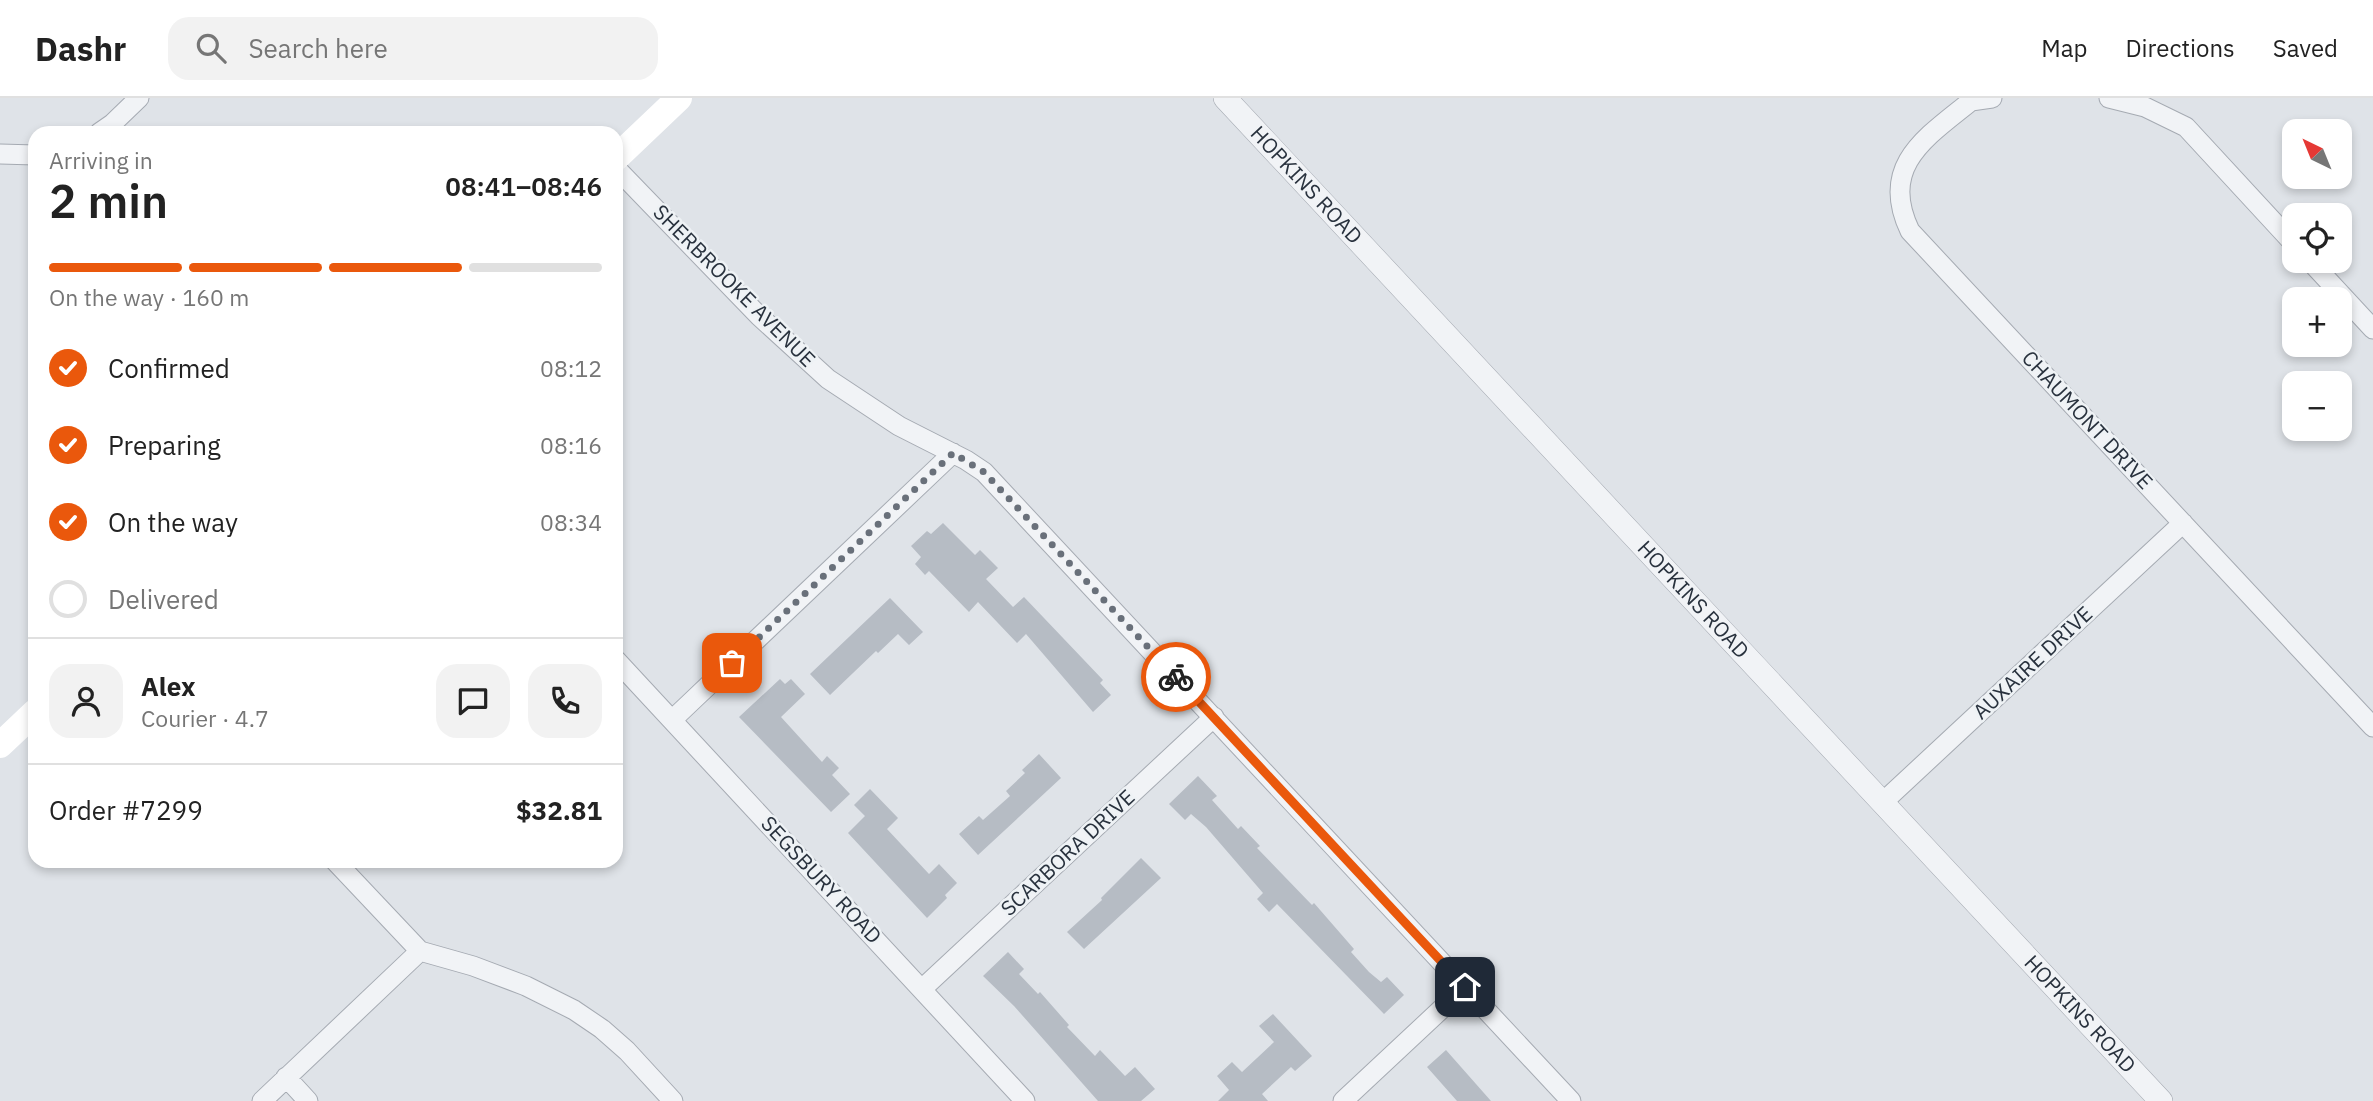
<!DOCTYPE html>
<html lang="en">
<head>
<meta charset="utf-8">
<style>
  :root { --surface:#fff; --page:#f2f2f2; --text:#222; --muted:#767676; --line:#e0e0e0; --accent:#ea580c }
  body { margin:0; font-family:"IBM Plex Sans",sans-serif; background:var(--page); color:var(--text); height:100vh; display:flex; flex-direction:column; font-size:26px; white-space:nowrap }
  * { box-sizing:border-box; margin:0 }
  p { font-size:23px; color:var(--muted) }
  .icon { flex:none; width:38px; height:38px; fill:none; stroke:currentColor; stroke-width:2; stroke-linecap:round; stroke-linejoin:round }
  .map { position:relative; flex:1; overflow:hidden }
  .details { position:absolute; left:28px; top:28px; width:595px; height:742px; display:flex; flex-direction:column; background:var(--surface); border-radius:21px; box-shadow:0 4px 10px #0003 }
  .details>* { flex:none }
  .needle { width:46px; rotate:317deg }
  .fabs { position:absolute; left:2282px; top:21px; display:grid; gap:14px }
  .fabs a { display:grid; place-items:center; width:70px; height:70px; border-radius:14px; background:var(--surface); box-shadow:0 4px 10px #0003; font-size:35px }
  .pin { position:absolute; display:grid; place-items:center; width:60px; height:60px; color:#fff; margin:-30px; border-radius:14px; box-shadow:0 4px 10px #0006 }
  .courier { position:absolute; display:grid; place-items:center; width:70px; height:70px; margin:-35px; border:5px solid #ea580c; border-radius:50%; background:#fff; color:#222; box-shadow:0 2px 9px #0007 }
  .head em { font-style:normal; font-weight:600 }
  .head div { display:flex; flex-direction:column-reverse }
  .head { display:flex; align-items:center; justify-content:space-between; height:119px; padding:0 21px }
  h1 { font-size:46px; font-weight:600; line-height:52px }
  .bar { display:grid; grid-template-columns:repeat(4,1fr); gap:10px 7px; align-content:center; height:84px; padding:0 21px }
  .bar i { height:9px; border-radius:5px; background:var(--line) }
  .bar .current { background:var(--accent) }
  .bar p { grid-column:span 4 }
  .line { display:flex; align-items:center; gap:18px; padding:0 21px; border-top:2px solid var(--line) }
  .line div { flex:1 }
  .round { display:grid; place-items:center; flex:none; width:74px; height:74px; border-radius:21px; background:var(--page) }
  ol { padding:0 21px; list-style:none }
  li { display:flex; align-items:center; gap:21px; height:77px }
  li p { margin-inline-start:auto }
  li .icon { padding:7px; border-radius:50%; background:var(--accent); color:#fff; stroke-width:4 }
  li:last-child { color:var(--muted) }
  li i { width:38px; height:38px; border:4px solid var(--line); border-radius:50% }
  header { display:flex; align-items:center; gap:42px; box-sizing:border-box; height:98px; padding:0 35px; background:var(--surface); border-bottom:2px solid var(--line) }
  header strong { font-size:33px }
  nav { display:flex; gap:38px; margin-inline-start:auto; font-size:24px }
  .search { width:490px; height:63px; background:var(--page); display:flex; align-items:center; gap:18px; box-sizing:border-box; padding:0 24px; border-radius:21px; color:var(--muted); font-size:26px }
  .map>svg:first-child { display:block }
</style>
</head>
<body>
<header>
<strong>Dashr</strong>
<div class="search"><svg class="icon" aria-label="search" viewBox="0 0 24 24"><circle cx="10" cy="10" r="6"/><path d="M15 15l6 6"/></svg>Search here</div>
<nav><a>Map</a><a>Directions</a><a>Saved</a></nav>
</header>
<div class="map">
<svg width="2373" height="1003" viewBox="0 0 2373 1003">
  <rect width="100%" height="100%" fill="#dfe3e8"/>
  <path fill="#b6bcc4" d="M943,425L975,457L980,452L998,470L986,481L1013,509L1024,499L1103,582L1100,585L1111,597L1093,614L1026,536L1017,545L978,504L969,514L929,473L925,477L915,466L921,459L911,448L927,433L931,436Z
    M890,500L923,534L909,547L898,536L878,555L876,553L830,597L810,576Z
    M780,581L785,586L791,581L805,596L781,619L822,664L827,658L839,670L832,677L850,696L831,714L739,619Z
    M1039,656L1061,680L978,757L959,736L979,718L983,722L1010,698L1006,693L1025,675L1022,672Z
    M1198,678L1217,698L1212,702L1238,731L1241,728L1260,748L1257,750L1312,807L1314,805L1354,851L1351,854L1369,874L1381,884L1387,879L1404,897L1384,916L1277,806L1269,814L1257,801L1263,795L1206,729L1191,716L1185,722L1169,706Z
    M870,691L898,720L887,731L929,776L939,766L957,785L945,797L947,800L927,820L848,735L865,718L854,707Z
    M1141,760L1161,780L1084,851L1067,834L1102,802L1101,800Z
    M1008,854L1024,871L1019,876L1038,896L1040,894L1069,927L1067,929L1095,958L1100,952L1125,978L1135,969L1155,991L1141,1003H1098L1014,908L983,878Z
    M1273,916L1312,958L1295,973L1291,969L1262,996L1268,1003H1218L1229,992L1217,978L1232,964L1242,974L1274,944L1259,928Z
    M1446,952L1491,1003H1457L1427,969Z"/>
  <g fill="none" stroke-linecap="round" stroke-linejoin="round">
    <defs>
      <path id="minor" d="M2109,0L2145,9L2186,29L2294,146
        M1971,3C1925,40 1879,68 1910,133L2373,629
        M1971,3L1992,0
        M99,35L112,26L139,0
        M0,56L35,57
        M616,70L759,218L828,281L899,328L966,362L984,374L1571,1003
        M2310,163L2373,231
        M616,562L1025,1003
        M672,622L953,355
        M1882,705L2183,425
        M335,763L420,853L473,868L526,888L574,912L602,931L627,953L673,1003
        M922,891L1214,619
        M286,979L308,1003
        M262,1003L420,853
        M1343,1003L1465,889"/>
      <g id="tertiary">
        <path id="s1" d="M1225,0L2161,1003"/>
      </g>
    </defs>
    <use href="#minor" stroke="#a5aab2" stroke-width="21"/>
    <use href="#tertiary" stroke="#a5aab2" stroke-width="24"/>
    <use href="#minor" stroke="#f1f3f6" stroke-width="19"/>
    <use href="#tertiary" stroke="#f1f3f6" stroke-width="23"/>
    <path stroke="#fff" stroke-width="26" d="M616,60L679,0
      M0,647L35,614"/>
  </g>
  <g fill="none" stroke-linecap="round" stroke-linejoin="round">
    <path stroke="#69707a" stroke-width="7" stroke-dasharray="0 12.6" d="M732,565L953,355L984,374L1176,579"/>
    <path stroke="#ea580c" stroke-width="9" d="M1176,579L1465,889"/>
  </g>
  <g text-anchor="middle" stroke-width="5" stroke-linejoin="round" paint-order="stroke">
    <g font-size="21" fill="#29323e" stroke="#eef2f5">
      <text dy="7" stroke="none"><textPath href="#s1" startOffset="119">HOPKINS ROAD</textPath></text>
      <text transform="translate(734 188) rotate(45)" y="7">SHERBROOKE AVENUE</text>
      <text transform="translate(2087 322) rotate(47)" y="7">CHAUMONT DRIVE</text>
      <text dy="7" stroke="none"><textPath href="#s1" startOffset="686">HOPKINS ROAD</textPath></text>
      <text transform="translate(2033 565) rotate(-43)" y="7">AUXAIRE DRIVE</text>
      <text transform="translate(1068 755) rotate(-43)" y="7">SCARBORA DRIVE</text>
      <text transform="translate(821 782) rotate(47)" y="7">SEGSBURY ROAD</text>
      <text dy="7" stroke="none"><textPath href="#s1" startOffset="1253">HOPKINS ROAD</textPath></text>
    </g>
  </g>
</svg>
<div class="fabs">
<a><svg class="needle" viewBox="-14 -14 28 28"><path d="M0-13l5 13h-10z" fill="#e53935"/><path d="M0 13l5-13h-10z" fill="#767676"/></svg></a>
<a><svg class="icon" aria-label="locate" viewBox="0 0 24 24"><circle cx="12" cy="12" r="6"/><path d="M12 2v4M12 18v4M2 12h4M18 12h4"/></svg></a>
<a>+</a>
<a>−</a>
</div>
<div class="pin" style="left:732px;top:565px;background:#ea580c"><svg class="icon" aria-label="bag" viewBox="0 0 24 24"><path d="M5 8h14l-1 12H6zM9 8a3 3 0 0 1 6 0"/></svg></div>
<div class="pin" style="left:1465px;top:889px;background:#1f2937"><svg class="icon" aria-label="home" viewBox="0 0 24 24"><path d="M3 11l9-7 9 7M6 9v11h12V9"/></svg></div>
<div class="courier" style="left:1176px;top:579px"><svg class="icon" aria-label="bike" viewBox="0 0 24 24"><circle cx="6" cy="16" r="4"/><circle cx="18" cy="16" r="4"/><path d="M6 16l4-8h5l3 8M10 8l3 8H6M13 5h3"/></svg></div>
<section class="details">
<div class="head"><div><h1>2 min</h1><p>Arriving in</p></div><em>08:41–08:46</em></div>
<div class="bar"><i class="current"></i><i class="current"></i><i class="current"></i><i></i><p>On the way · 160 m</p></div>
<ol>
<li><svg class="icon" aria-label="check" viewBox="0 0 24 24"><path d="M5 12l5 5 9-10"/></svg>Confirmed<p>08:12</p></li>
<li><svg class="icon" aria-label="check" viewBox="0 0 24 24"><path d="M5 12l5 5 9-10"/></svg>Preparing<p>08:16</p></li>
<li><svg class="icon" aria-label="check" viewBox="0 0 24 24"><path d="M5 12l5 5 9-10"/></svg>On the way<p>08:34</p></li>
<li><i></i>Delivered</li>
</ol>
<div class="line" style="height:126px"><a class="round"><svg class="icon" aria-label="person" viewBox="0 0 24 24"><circle cx="12" cy="8" r="4"/><path d="M4 21q1-7 8-7t8 7"/></svg></a><div><b>Alex</b><p>Courier · 4.7</p></div><a class="round"><svg class="icon" aria-label="chat" viewBox="0 0 24 24"><path d="M4 5h16v11H9l-5 4z"/></svg></a><a class="round"><svg class="icon" aria-label="phone" viewBox="0 0 24 24"><path d="M5 4h4l2 5-3 2q2 4 5 5l2-3 5 2v4C11 20 4 13 5 4z"/></svg></a></div>
<div class="line" style="height:91px"><div>Order #7299</div><b>$32.81</b></div>
</section>
</div>
</body>
</html>
